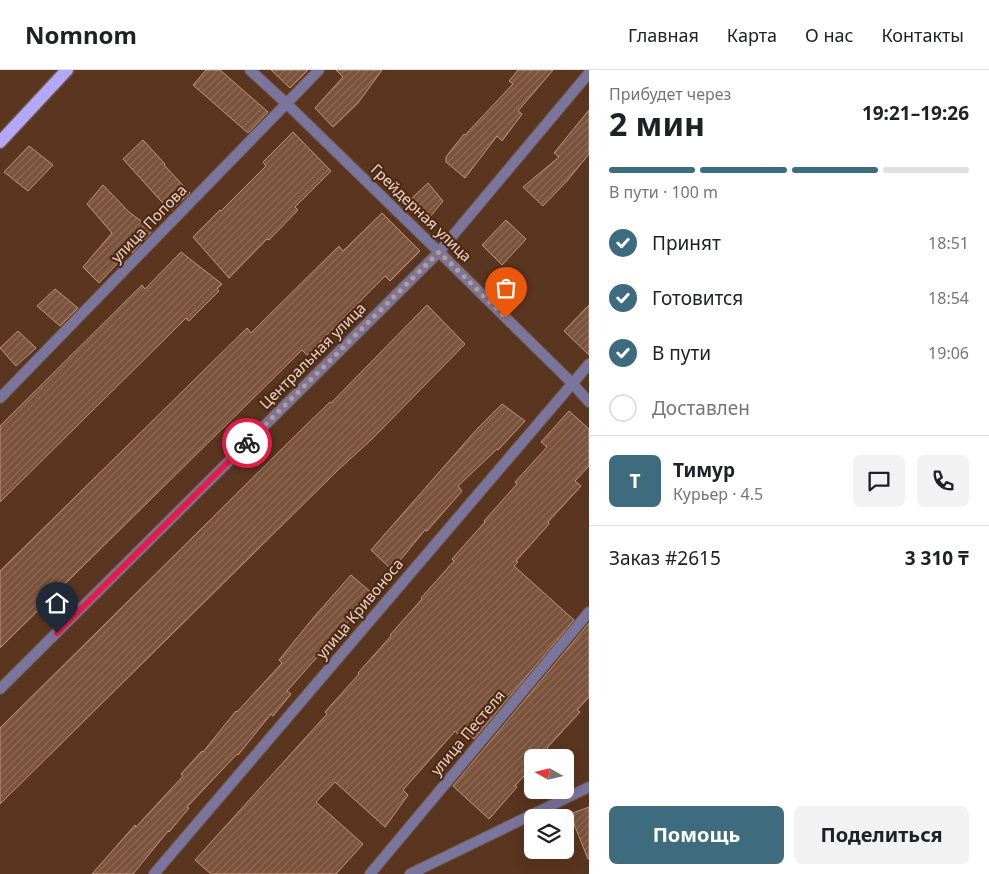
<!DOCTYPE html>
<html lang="ru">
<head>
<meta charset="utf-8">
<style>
  :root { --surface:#fff; --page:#f2f2f2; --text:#202124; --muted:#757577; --line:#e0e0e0; --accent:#3f6b7f }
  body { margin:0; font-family:"Noto Sans",sans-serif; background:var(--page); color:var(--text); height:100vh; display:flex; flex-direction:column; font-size:19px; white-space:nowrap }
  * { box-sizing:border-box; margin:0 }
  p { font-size:16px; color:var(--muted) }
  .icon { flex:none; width:28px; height:28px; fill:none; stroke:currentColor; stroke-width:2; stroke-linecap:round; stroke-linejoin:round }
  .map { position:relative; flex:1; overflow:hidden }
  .side { display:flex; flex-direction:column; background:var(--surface); width:400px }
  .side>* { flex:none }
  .needle { width:32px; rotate:278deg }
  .fabs { position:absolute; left:524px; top:679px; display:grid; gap:10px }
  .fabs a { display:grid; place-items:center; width:50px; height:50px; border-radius:8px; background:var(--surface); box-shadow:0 5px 20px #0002; font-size:25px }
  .pin { position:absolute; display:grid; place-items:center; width:42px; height:42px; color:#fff; margin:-51px -21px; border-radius:50% 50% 50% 0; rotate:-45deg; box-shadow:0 0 5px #0007 }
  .pin .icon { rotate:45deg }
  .courier { position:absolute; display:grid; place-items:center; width:50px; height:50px; margin:-25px; border:4px solid #e11d48; border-radius:50%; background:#fff; color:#222; box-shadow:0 1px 6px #0007 }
  .headline em { font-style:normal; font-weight:700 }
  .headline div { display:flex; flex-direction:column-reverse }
  .headline { display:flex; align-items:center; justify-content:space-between; height:85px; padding:0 20px }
  h1 { font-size:32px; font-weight:700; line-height:38px }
  .bar { display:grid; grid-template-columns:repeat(4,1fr); gap:8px 5px; align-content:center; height:60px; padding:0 20px }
  .bar i { height:6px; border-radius:4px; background:var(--line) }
  .bar .active { background:var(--accent) }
  .bar p { grid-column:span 4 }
  .line { display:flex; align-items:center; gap:12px; padding:0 20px; border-top:1px solid var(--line) }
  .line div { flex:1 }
  .round { display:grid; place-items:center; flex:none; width:52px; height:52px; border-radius:8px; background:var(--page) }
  ol { padding:0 20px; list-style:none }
  li { display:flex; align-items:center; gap:15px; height:55px }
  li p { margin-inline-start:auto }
  li .icon { padding:5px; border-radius:50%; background:var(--accent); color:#fff; stroke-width:4 }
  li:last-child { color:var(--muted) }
  li i { width:28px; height:28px; border:2px solid var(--line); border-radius:50% }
  .primary-button { display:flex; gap:10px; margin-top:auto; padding:10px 20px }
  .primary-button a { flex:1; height:58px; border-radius:8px; background:var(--accent); color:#fff; font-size:20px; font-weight:700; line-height:58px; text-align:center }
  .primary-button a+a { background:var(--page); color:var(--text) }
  header { display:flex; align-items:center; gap:30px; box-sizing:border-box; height:70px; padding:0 25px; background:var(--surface); border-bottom:1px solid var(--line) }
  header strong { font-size:24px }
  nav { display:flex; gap:28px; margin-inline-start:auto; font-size:18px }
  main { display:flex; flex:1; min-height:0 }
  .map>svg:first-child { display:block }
</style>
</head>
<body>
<header>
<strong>Nomnom</strong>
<nav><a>Главная</a><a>Карта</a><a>О нас</a><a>Контакты</a></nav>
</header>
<main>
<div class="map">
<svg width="589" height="804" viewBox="0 0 589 804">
  <defs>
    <pattern id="building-hatch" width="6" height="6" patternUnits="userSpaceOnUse" patternTransform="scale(1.25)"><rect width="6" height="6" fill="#7b533d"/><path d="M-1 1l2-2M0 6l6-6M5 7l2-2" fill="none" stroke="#8e6b58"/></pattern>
  </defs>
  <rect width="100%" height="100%" fill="#5a3520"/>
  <path fill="url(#building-hatch)" stroke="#c2967e" d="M206,0H220L268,42L248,63L193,15Z
    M271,0H308L290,18Z
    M336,0H382L358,33L333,57L315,38L343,7Z
    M518,0H553L518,41L522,44L502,71L497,66L465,108L446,92V87L464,64L465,65L513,14L509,11Z
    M589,40V84L567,111L543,136L523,117L559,87L554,83Z
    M293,62L331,101L295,137L298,140L269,170L267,169L229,208L193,167L220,140L221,141L266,96L263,92Z
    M143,70L165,94L164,95L190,123L170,141L123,89Z
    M29,76L53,95L28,121L4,102Z
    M428,113L443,131L429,148L410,130Z
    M103,115L129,142L153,160L132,183L130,180L99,213L83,197L112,163L87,134Z
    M382,143L420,181L390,211L385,206L307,285L302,280L0,578V501L247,258L251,263L339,176L343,181Z
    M506,150L526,169L502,195L482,175Z
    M181,182L222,214L217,219L219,221L189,251L186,248L0,432V356L142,215L145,219Z
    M55,219L78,238L60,256L37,236Z
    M427,235L465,274L372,369L338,400L0,734V658L297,364L330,332L331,333Z
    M589,235V285L564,261Z
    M18,261L36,278L16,296L0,278Z
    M502,334L525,351L498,380L497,379L458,416L462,421L427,461L425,460L392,500L371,480L477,359Z
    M569,341L589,359V396L575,411L581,416L548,452L549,454L516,491L518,492L514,496L574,550L474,669L463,659L458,664L455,661L403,720L408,725L385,757L335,712L316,732L363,774L336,804H211L195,790L327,644L325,642L359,604L358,603L391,566L390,565L422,529L421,528L454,491L452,489L485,452L484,451L517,414L515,412L547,377L541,372Z
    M351,505L373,524L287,621L291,624L273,646L271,644L238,685L237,684L187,737L189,738L169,762L168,761L133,804H92L135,755L136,757L183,706L181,704L202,681L203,682L236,641L237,642L282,593L279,590L314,547Z
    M589,553V627L577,640L580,642L547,678L548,679L541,688H532V697L515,716L517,717L489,749L453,716Z
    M589,737V789H588L570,744Z"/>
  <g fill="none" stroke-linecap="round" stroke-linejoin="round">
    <defs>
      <path id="street" d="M250,0L287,34L439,182L572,313L589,332
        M0,328L319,0
        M0,619L439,182L589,3
        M154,804L589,294
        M370,804L589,542
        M410,804L589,717"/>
      <path id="primary" d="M0,72L67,0"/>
    </defs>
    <use href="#street" stroke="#74523e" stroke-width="12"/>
    <use href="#primary" stroke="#74523e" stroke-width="15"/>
    <use href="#street" stroke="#79759c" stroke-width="10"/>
    <use href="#primary" stroke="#b2a8f7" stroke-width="12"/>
  </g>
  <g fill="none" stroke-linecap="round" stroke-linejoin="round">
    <path stroke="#b99c8d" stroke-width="5" stroke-dasharray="0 9" d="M247,373L439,182L506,248"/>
    <path stroke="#e11d48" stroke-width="6" d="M57,563L247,373"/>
  </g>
  <g text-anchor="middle" stroke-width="4.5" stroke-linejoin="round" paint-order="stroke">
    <g font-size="15" fill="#ecd4c8" stroke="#4e2a15">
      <text transform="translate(421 143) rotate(44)" y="5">Грейдерная улица</text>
      <text transform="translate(149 154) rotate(-46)" y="5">улица Попова</text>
      <text transform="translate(313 286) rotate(-45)" y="5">Центральная улица</text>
      <text transform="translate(360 539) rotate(-50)" y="5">улица Кривоноса</text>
      <text transform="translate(468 663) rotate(-50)" y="5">улица Пестеля</text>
    </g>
  </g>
</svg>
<div class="fabs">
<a><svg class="needle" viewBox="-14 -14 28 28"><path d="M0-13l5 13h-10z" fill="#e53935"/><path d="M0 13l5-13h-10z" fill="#757577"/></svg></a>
<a><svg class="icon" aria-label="layers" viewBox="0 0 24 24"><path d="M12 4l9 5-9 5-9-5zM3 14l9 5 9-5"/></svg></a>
</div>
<div class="pin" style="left:506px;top:248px;background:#ea580c"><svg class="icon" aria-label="bag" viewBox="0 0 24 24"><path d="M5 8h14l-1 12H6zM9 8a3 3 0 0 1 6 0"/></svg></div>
<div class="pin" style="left:57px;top:563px;background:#1f2937"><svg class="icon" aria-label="home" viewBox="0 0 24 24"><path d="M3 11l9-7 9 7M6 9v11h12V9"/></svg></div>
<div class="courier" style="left:247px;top:373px"><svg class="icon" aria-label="bike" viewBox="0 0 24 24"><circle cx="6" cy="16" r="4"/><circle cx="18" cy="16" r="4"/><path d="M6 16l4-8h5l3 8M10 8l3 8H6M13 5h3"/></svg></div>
</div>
<section class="side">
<div class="headline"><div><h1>2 мин</h1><p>Прибудет через</p></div><em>19:21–19:26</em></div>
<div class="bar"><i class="active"></i><i class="active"></i><i class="active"></i><i></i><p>В пути · 100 m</p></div>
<ol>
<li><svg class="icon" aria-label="check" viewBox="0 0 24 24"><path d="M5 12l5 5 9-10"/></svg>Принят<p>18:51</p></li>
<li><svg class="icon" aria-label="check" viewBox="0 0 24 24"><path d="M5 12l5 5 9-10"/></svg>Готовится<p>18:54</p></li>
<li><svg class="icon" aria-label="check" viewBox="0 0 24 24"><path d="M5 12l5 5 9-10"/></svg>В пути<p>19:06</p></li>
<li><i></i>Доставлен</li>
</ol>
<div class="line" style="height:90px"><b class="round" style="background:var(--accent);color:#fff">Т</b><div><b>Тимур</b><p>Курьер · 4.5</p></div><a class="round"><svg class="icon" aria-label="chat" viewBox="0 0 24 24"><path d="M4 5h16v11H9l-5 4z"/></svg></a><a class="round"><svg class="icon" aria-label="phone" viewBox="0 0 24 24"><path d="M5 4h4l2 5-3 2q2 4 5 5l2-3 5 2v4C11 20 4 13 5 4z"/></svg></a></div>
<div class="line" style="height:65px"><div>Заказ #2615</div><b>3 310 ₸</b></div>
<div class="primary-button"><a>Помощь</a><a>Поделиться</a></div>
</section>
</main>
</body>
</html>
